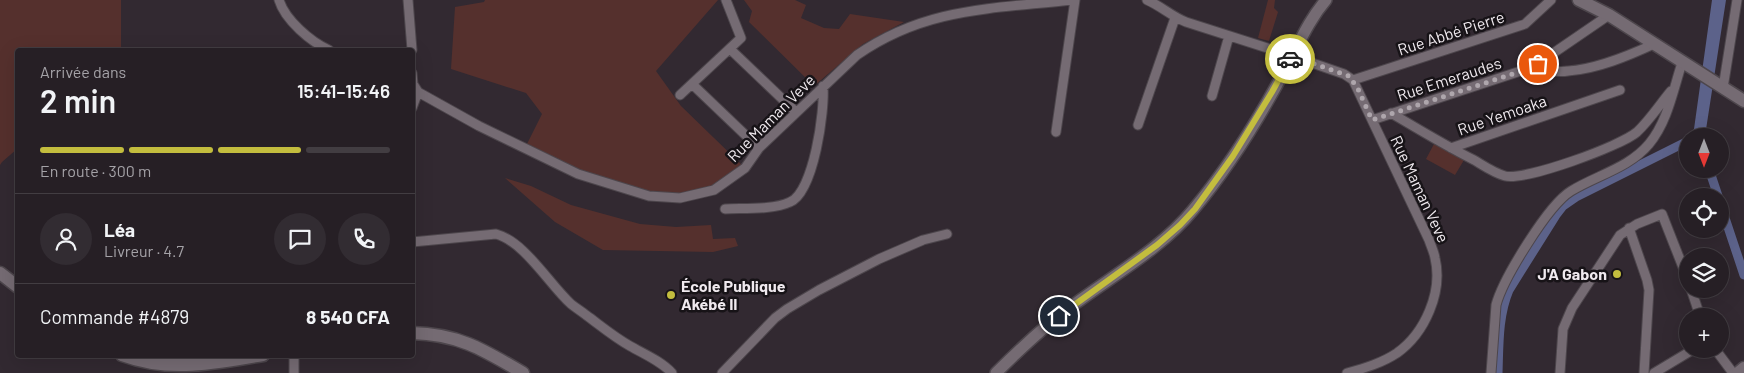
<!DOCTYPE html>
<html lang="fr">
<head>
<meta charset="utf-8">
<style>
  :root { --surface:#261f25; --page:#322c32; --text:#f1f3f6; --muted:#a4a2a7; --line:#423d42; --accent:#c3bd3e }
  body { margin:0; font-family:Barlow,sans-serif; background:var(--page); color:var(--text); height:100vh; display:flex; flex-direction:column; font-size:19px; white-space:nowrap }
  * { box-sizing:border-box; margin:0 }
  p { font-size:16px; color:var(--muted) }
  .icon { flex:none; width:28px; height:28px; fill:none; stroke:currentColor; stroke-width:2; stroke-linecap:round; stroke-linejoin:round }
  .map { position:relative; flex:1; overflow:hidden }
  .sheet { position:absolute; left:15px; top:48px; width:400px; height:310px; display:flex; flex-direction:column; background:var(--surface); border-radius:5px; box-shadow:0 5px 20px #0002,0 0 0 1px var(--line) }
  .sheet>* { flex:none }
  .needle { width:32px; rotate:180deg }
  .fabs { position:absolute; left:1679px; top:128px; display:grid; gap:10px }
  .fabs a { display:grid; place-items:center; width:50px; height:50px; border-radius:50%; background:var(--surface); box-shadow:0 5px 20px #0002,0 0 0 1px var(--line); font-size:25px }
  .pin { position:absolute; display:grid; place-items:center; width:42px; height:42px; color:#fff; margin:-21px; border:2px solid #fff; border-radius:50%; box-shadow:0 1px 5px #0007 }
  .courier { position:absolute; display:grid; place-items:center; width:50px; height:50px; margin:-25px; border:4px solid #c3bd3e; border-radius:50%; background:#fff; color:#222; box-shadow:0 1px 6px #0007 }
  .head em { font-style:normal; font-weight:600 }
  .head div { display:flex; flex-direction:column-reverse }
  .head { display:flex; align-items:center; justify-content:space-between; height:85px; padding:0 25px }
  h1 { font-size:32px; font-weight:600; line-height:38px }
  .bar { display:grid; grid-template-columns:repeat(4,1fr); gap:8px 5px; align-content:center; height:60px; padding:0 25px }
  .bar i { height:6px; border-radius:4px; background:var(--line) }
  .bar .active { background:var(--accent) }
  .bar p { grid-column:span 4 }
  .line { display:flex; align-items:center; gap:12px; padding:0 25px; border-top:1px solid var(--line) }
  .line div { flex:1 }
  .round { display:grid; place-items:center; flex:none; width:52px; height:52px; border-radius:26px; background:var(--page) }
  .map>svg:first-child { display:block }
</style>
</head>
<body>
<div class="map">
<svg width="1744" height="373" viewBox="0 0 1744 373">
  <rect width="100%" height="100%" fill="#322931"/>
  <path fill="#55302d" d="M0,0H121V48L123,50H18L17,149L2,162L0,165Z
    M485,0H718L656,71L681,106L745,168L714,190L680,198L649,196L590,178L526,146L542,114L526,93L451,69L455,7L484,2Z
    M744,0H795L806,5L801,18L824,28L839,29L850,14L904,22L863,44L814,86L749,22L752,11Z
    M1268,0H1275L1274,8L1278,12L1269,41L1258,38Z
    M1434,144L1464,160L1455,175L1426,159Z
    M505,178L531,186L571,205L640,224L676,227L711,225L713,239L735,238L738,246L713,252L603,250L555,222Z"/>
  <path fill="#5c628a" d="M1712,0H1726L1705,136H1688L1694,129Z"/>
  <g fill="none" stroke-linecap="round" stroke-linejoin="round">
    <path stroke="#5c628a" stroke-width="9" d="M1709,169L1718,196
      M1720,203L1744,275
      M1498,373C1499,345 1498,316 1509,290L1556,215L1563,206L1576,197L1688,141"/>
    <defs>
      <path id="minor" d="M279,0C285,20 311,42 329,50
        M408,0L412,50
        M1147,0C1161,6 1171,16 1186,22L1292,56L1344,74L1353,80L1429,240C1431,246 1434,252 1435,258C1443,292 1425,333 1397,353C1382,363 1365,368 1347,373
        M730,49L796,112
        M1533,67C1544,70 1556,73 1568,71C1597,69 1628,56 1654,44
        M412,73L413,84
        M1353,80L1525,24L1551,0
        M413,84L418,92L479,126L578,174L649,196L680,198L714,190L745,168L759,148L857,55C926,7 993,9 1072,0
        M692,84L759,148
        M1723,88L1737,0
        M680,95L741,38L726,0
        M1212,96L1229,36
        M412,108L418,92
        M1391,113C1418,129 1446,146 1474,160C1484,166 1494,173 1505,176C1525,181 1621,146 1637,132C1650,120 1660,104 1671,91
        M1372,120L1533,67L1609,15
        M1138,125L1175,18
        M1056,132L1075,0
        M1451,148L1620,90
        M725,209C744,208 773,210 790,202C814,192 825,110 823,86
        M1629,228L1647,280L1649,290L1644,373
        M412,242L496,234C525,242 549,284 571,304C576,308 581,311 586,315C601,326 614,337 630,346C644,354 661,361 672,373
        M1691,289L1700,316
        M1715,349L1733,373
        M294,355V373
        M722,373L775,318L787,309L819,290L879,259L923,240L947,234
        M1491,373L1496,305C1503,279 1548,205 1571,191C1597,175 1629,168 1649,144C1668,121 1673,90 1682,63
        M1560,373L1563,329L1572,308L1620,235L1637,224L1662,214L1688,280
        M1654,373L1694,349"/>
      <path id="tertiary" d="M996,373C1020,349 1044,326 1072,306C1112,276 1162,248 1193,210C1229,167 1260,117 1286,68C1299,44 1308,21 1326,0"/>
      <path id="secondary" d="M1579,0L1609,15L1744,101
        M0,273L18,287
        M412,333C459,334 484,350 523,373
        M122,355C171,373 214,363 263,355
        M1738,373L1744,368"/>
    </defs>
    <use href="#minor" stroke="#4d464c" stroke-width="11"/>
    <use href="#tertiary" stroke="#4d464c" stroke-width="14"/>
    <use href="#secondary" stroke="#4d464c" stroke-width="15"/>
    <use href="#minor" stroke="#756b73" stroke-width="9"/>
    <use href="#tertiary" stroke="#756b73" stroke-width="11"/>
    <use href="#secondary" stroke="#756b73" stroke-width="12"/>
  </g>
  <g fill="none" stroke-linecap="round" stroke-linejoin="round">
    <path stroke="#aea6ac" stroke-width="5" stroke-dasharray="0 9" d="M1290,59L1292,56L1349,76L1358,89L1372,120L1528,69L1538,64"/>
    <path stroke="#c3bd3e" stroke-width="6" d="M1059,316L1157,245L1180,225L1195,209L1233,156L1272,92L1290,59"/>
  </g>
  <g fill="#c3bd3e" stroke="#171317" stroke-width="2">
    <circle cx="1617" cy="274" r="5"/>
    <circle cx="671" cy="295" r="5"/>
  </g>
  <g text-anchor="middle" stroke-width="5" stroke-linejoin="round" paint-order="stroke">
    <g font-size="16" fill="#f0eaef" stroke="#171317">
      <text transform="translate(1451 33) rotate(-18)" y="6">Rue Abbé Pierre</text>
      <text transform="translate(1449 79) rotate(-18)" y="6">Rue Emeraudes</text>
      <text transform="translate(1502 115) rotate(-19)" y="6">Rue Yemoaka</text>
      <text transform="translate(771 118) rotate(-45)" y="6">Rue Maman Veve</text>
      <text transform="translate(1420 189) rotate(65)" y="6">Rue Maman Veve</text>
    </g>
    <g font-size="16" font-weight="bold" fill="#f0eaef" stroke="#171317" text-anchor="end">
      <text x="1607" y="280">J'A Gabon</text>
      <text x="681" y="292" text-anchor="start">École Publique<tspan x="681" dy="18">Akébé II</tspan></text>
    </g>
  </g>
</svg>
<div class="fabs">
<a><svg class="needle" viewBox="-14 -14 28 28"><path d="M0-13l5 13h-10z" fill="#e53935"/><path d="M0 13l5-13h-10z" fill="#a4a2a7"/></svg></a>
<a><svg class="icon" aria-label="locate" viewBox="0 0 24 24"><circle cx="12" cy="12" r="6"/><path d="M12 2v4M12 18v4M2 12h4M18 12h4"/></svg></a>
<a><svg class="icon" aria-label="layers" viewBox="0 0 24 24"><path d="M12 4l9 5-9 5-9-5zM3 14l9 5 9-5"/></svg></a>
<a>+</a>
</div>
<div class="pin" style="left:1538px;top:64px;background:#ea580c"><svg class="icon" aria-label="bag" viewBox="0 0 24 24"><path d="M5 8h14l-1 12H6zM9 8a3 3 0 0 1 6 0"/></svg></div>
<div class="pin" style="left:1059px;top:316px;background:#1f2937"><svg class="icon" aria-label="home" viewBox="0 0 24 24"><path d="M3 11l9-7 9 7M6 9v11h12V9"/></svg></div>
<div class="courier" style="left:1290px;top:59px"><svg class="icon" aria-label="car" viewBox="0 0 24 24"><path d="M5 17H2v-5l4-1 3-4h7l3 4 3 1v5h-3M9 17h6M6 11h13"/><circle cx="7" cy="17" r="2"/><circle cx="17" cy="17" r="2"/></svg></div>
<section class="sheet">
<div class="head"><div><h1>2 min</h1><p>Arrivée dans</p></div><em>15:41–15:46</em></div>
<div class="bar"><i class="active"></i><i class="active"></i><i class="active"></i><i></i><p>En route · 300 m</p></div>
<div class="line" style="height:90px"><a class="round"><svg class="icon" aria-label="person" viewBox="0 0 24 24"><circle cx="12" cy="8" r="4"/><path d="M4 21q1-7 8-7t8 7"/></svg></a><div><b>Léa</b><p>Livreur · 4.7</p></div><a class="round"><svg class="icon" aria-label="chat" viewBox="0 0 24 24"><path d="M4 5h16v11H9l-5 4z"/></svg></a><a class="round"><svg class="icon" aria-label="phone" viewBox="0 0 24 24"><path d="M5 4h4l2 5-3 2q2 4 5 5l2-3 5 2v4C11 20 4 13 5 4z"/></svg></a></div>
<div class="line" style="height:65px"><div>Commande #4879</div><b>8 540 CFA</b></div>
</section>
</div>
</body>
</html>
